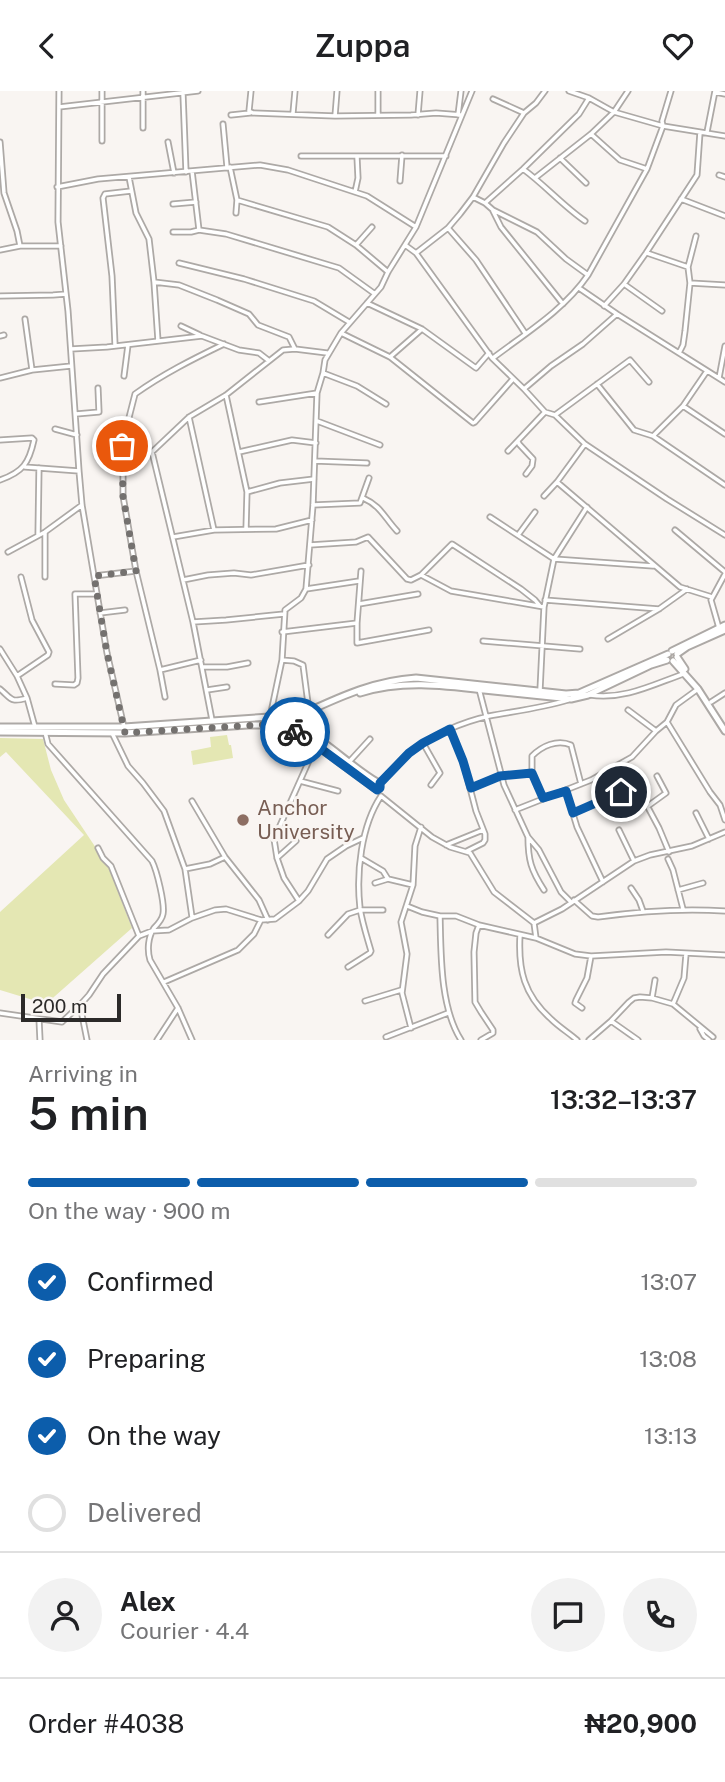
<!DOCTYPE html>
<html lang="en">
<head>
<meta charset="utf-8">
<style>
  :root { --surface:#fff; --page:#f2f2f2; --text:#202124; --muted:#757577; --line:#e0e0e0; --accent:#0c5dab }
  body { margin:0; font-family:"Public Sans",sans-serif; background:var(--page); color:var(--text); height:100vh; display:flex; flex-direction:column; font-size:26px; white-space:nowrap }
  * { box-sizing:border-box; margin:0 }
  p { font-size:23px; color:var(--muted) }
  .icon { flex:none; width:38px; height:38px; fill:none; stroke:currentColor; stroke-width:2; stroke-linecap:round; stroke-linejoin:round }
  .map { position:relative; height:949px; overflow:hidden }
  .drawer { display:flex; flex-direction:column; background:var(--surface); flex:1 }
  .drawer>* { flex:none }
  .scale { position:absolute; left:21px; bottom:18px; width:100px; box-sizing:border-box; padding-left:7px; border:4px solid #2c2a29; border-top:0; font-size:19px; line-height:24px; white-space:nowrap; color:#2c2a29; -webkit-text-stroke:5px #f9f5f2; paint-order:stroke }
  .pin { position:absolute; display:grid; place-items:center; width:60px; height:60px; color:#fff; margin:-30px; border:4px solid #fff; border-radius:50%; box-shadow:0 2px 7px #0007 }
  .courier { position:absolute; display:grid; place-items:center; width:70px; height:70px; margin:-35px; border:5px solid #0c5dab; border-radius:50%; background:#fff; color:#222; box-shadow:0 2px 9px #0007 }
  .headline em { font-style:normal; font-weight:600 }
  .headline div { display:flex; flex-direction:column-reverse }
  .headline { display:flex; align-items:center; justify-content:space-between; height:119px; padding:0 28px }
  h1 { font-size:46px; font-weight:600; line-height:52px }
  .bar { display:grid; grid-template-columns:repeat(4,1fr); gap:10px 7px; align-content:center; height:84px; padding:0 28px }
  .bar i { height:9px; border-radius:5px; background:var(--line) }
  .bar .selected { background:var(--accent) }
  .bar p { grid-column:span 4 }
  .line { display:flex; align-items:center; gap:18px; padding:0 28px; border-top:2px solid var(--line) }
  .line div { flex:1 }
  .round { display:grid; place-items:center; flex:none; width:74px; height:74px; border-radius:37px; background:var(--page) }
  ol { padding:0 28px; list-style:none }
  li { display:flex; align-items:center; gap:21px; height:77px }
  li p { margin-inline-start:auto }
  li .icon { padding:7px; border-radius:50%; background:var(--accent); color:#fff; stroke-width:4 }
  li:last-child { color:var(--muted) }
  li i { width:38px; height:38px; border:4px solid var(--line); border-radius:50% }
  header { display:flex; justify-content:space-between; align-items:center; height:91px; padding:0 28px; background:var(--surface); font-size:32px; font-weight:600 }
  .map>svg:first-child { display:block }
</style>
</head>
<body>
<header><svg class="icon" aria-label="back" viewBox="0 0 24 24"><path d="M15 5l-7 7 7 7"/></svg>Zuppa<svg class="icon" aria-label="heart" viewBox="0 0 24 24"><path d="M12 20l-8-8c-3-5 5-10 8-4 3-6 11-1 8 4z"/></svg></header>
<div class="map">
<svg width="725" height="949" viewBox="0 0 725 949">
  <rect width="100%" height="100%" fill="#f9f5f2"/>
  <path fill="#e4e7b3" d="M227,644L229,654H231L233,667L193,674L191,660L211,656L210,646Z
    M0,647L43,648L51,679L64,709L108,775L132,837L46,913L0,899V821L84,744L6,661L0,666Z"/>
  <g fill="none" stroke-linecap="round" stroke-linejoin="round">
    <defs>
      <path id="street" d="M59,0L58,131L68,220L79,380L82,414L107,562L124,636
        M143,0V37
        M251,0L249,20L253,22L335,25L411,24L436,22L462,24
        M378,0V24
        M569,0L589,7L614,21L663,35L725,45
        M715,1L725,3
        M183,3L186,81
        M493,8L524,22
        M59,16L198,0
        M293,22L295,0
        M231,24L250,22
        M418,24L420,0
        M458,24L461,0
        M335,25L337,0
        M223,33L227,76
        M707,41L715,0
        M591,43L620,69L647,78
        M102,50V0
        M0,51L4,102L17,140L20,155
        M168,51L174,82
        M301,65H446
        M560,67L586,92
        M230,76L237,109L236,122
        M523,78C545,94 563,115 585,130
        M719,84L725,86
        M129,86L136,122L149,148L154,191L158,250
        M535,87L591,43L614,21L628,0
        M400,90L402,64
        M57,96L98,88L260,74L288,79L367,105L416,136
        M355,101L358,87L357,66
        M473,106L485,112L493,119L537,141L566,168L588,184
        M681,108L725,125
        M237,109L328,136L356,154L388,181
        M485,112L523,78L579,23L589,7
        M173,113L196,111
        M493,120L501,136L563,213
        M448,137L476,169L525,242
        M199,139L226,143L339,177L375,203
        M173,141H191L199,139L192,80
        M356,154L372,136
        M405,154L416,162L492,267L524,298L545,321L555,324L585,353L667,408L725,444
        M0,159L20,155H61
        M416,162L448,137L460,123L473,106L504,52L524,22L536,12L545,0
        M647,162L688,176
        M179,172L244,188L314,210L349,231
        M154,191L179,194L217,209L249,223L258,234L289,246L295,258
        M690,192L725,194
        M624,193L662,220
        M579,197L617,223L725,291
        M0,205L53,204L66,203
        M367,212L422,238L476,277L489,262
        M604,215L624,193L646,162L697,84L700,41
        M25,228L32,279
        M181,235L200,244
        M341,242L390,266L473,332L475,331L513,288
        M0,245L4,244
        M115,254L112,185L103,107L105,103L131,100
        M71,258L107,256L202,245L239,259L259,262L268,269
        M679,262L683,254L685,240L690,192L688,176L696,145
        M390,266L422,238
        M493,267C526,242 564,219 588,184L647,78L663,35L662,30L671,0
        M323,282L357,295L386,313
        M124,285L128,254
        M0,287L32,279L71,275
        M719,287L725,255
        M597,293L634,339L653,345L725,394
        M524,298L551,275L583,253L617,223
        M226,304L247,401L246,438
        M259,311L317,302
        M683,315L725,343
        M76,323L99,321L98,297
        M555,324L630,269L649,291
        M189,326L214,439
        M317,330L380,354
        M55,338L77,344
        M653,345L683,315L707,280
        M0,349L32,347L34,349C29,372 23,381 0,389
        M518,350L519,353L533,368L532,375L526,383
        M508,360L545,321
        M152,361L193,531L212,629
        M239,361L292,349L316,352
        M315,370L367,372
        M123,372L152,361L189,326L226,304L283,259L295,258L327,262
        M25,376L79,380
        M557,391L680,496L712,506
        M247,401L280,392L314,388
        M544,405L557,391L585,353
        M363,407C381,415 384,426 397,440
        M313,414L360,412L369,387
        M490,426L554,468L653,475
        M675,439L725,481
        M38,444L39,377
        M518,444L535,421
        M173,446L214,439L276,438L312,429
        M310,454L356,451L368,446L407,488L411,489L421,484L451,500L544,516
        M8,461L45,441L82,414
        M361,480L357,532V552L429,539
        M421,484L452,453L521,498L535,509L540,515
        M94,485L136,480
        M45,486V442
        M183,489L208,484L234,482L251,484L309,474
        M306,498L359,490
        M545,509L659,518
        M359,513L418,503
        M100,522L125,519
        M193,531L226,529L284,523
        M719,537L711,509L725,483
        M282,541L357,532
        M608,548L659,518L687,498
        M483,550L580,558
        M0,558L17,585L27,607L35,636
        M282,569L294,570L303,574L309,620
        M203,576H227L248,572
        M160,579L201,569
        M17,585L48,564L49,561L32,529L21,486
        M55,593L74,594L77,592L78,587L75,503H97
        M0,598C12,608 10,612 27,607
        M479,598L504,694L528,746L539,759L561,801L571,811
        M207,599L227,596
        M540,599L544,516L554,468L587,416
        M590,604C624,609 652,594 683,583
        M165,606L160,579L136,480L123,405V350L135,303C163,283 193,268 224,253
        M711,611L725,602
        M628,619L656,640
        M270,626L282,569L285,519L301,507L306,498L313,414L317,302L323,282L325,269L341,242L381,196L388,181L416,136L472,0
        M667,631L710,701L720,714L725,729
        M450,639L463,670L476,720L485,743V749L483,752L467,760
        M45,641L48,653L152,770C157,780 165,813 163,823C162,829 158,833 154,837C148,846 147,859 150,869L178,917L192,949
        M112,642L128,675L143,692L164,720L185,778L192,826
        M423,652L440,682L431,694
        M349,671L370,648
        M300,690L338,700
        M373 695a4 4 0 1 1 8 0a4 4 0 1 1-8 0Z
        M380,692C390,681 399,670 410,661C432,644 462,631 489,625C516,620 542,617 568,609
        M471,697L500,685L532,682
        M566,700L577,736L603,791
        M543,707L532,682V665C542,655 557,648 571,654L581,693
        M192,710L225,766L259,809L268,829
        M648,715L666,702L657,685
        M515,719L591,689L632,666L656,640L667,631L676,614L698,598
        M573,722L607,708L636,694L659,737L669,761
        M696,722L709,748
        M619,739L634,770
        M528,746C528,769 531,779 544,799
        M446,754L483,739
        M98,757L103,767L111,775L139,845
        M277,767L296,750
        M361,767L383,780L388,788
        M668,768L673,779L683,818
        M185,778L210,773L225,766
        M375,792L388,788L413,794
        M631,797L639,809L643,820
        M678,799L703,792
        M574,809L592,825L598,826C641,820 682,817 725,820
        M299,810L284,787L277,767L274,748L316,654
        M407,815L422,821L440,825H456L479,834L536,847L575,863L591,865L666,861L725,864
        M440,825C441,863 440,916 461,949
        M534,832L562,818L634,770L650,764L692,755L725,741
        M479,834L476,842L474,861L475,911L481,921L493,939V942L481,949
        M328,844L348,823L360,819H383
        M520,844C518,879 524,904 551,928C559,936 569,942 577,949
        M348,876L370,862L371,860C367,846 362,831 360,817C356,782 361,735 381,705L432,746L450,756L470,762L494,801L534,832L536,847
        M164,891L238,859L254,843L261,829
        M652,907L655,889
        M365,910L401,899
        M673,913L684,887L686,863
        M80,914L87,949
        M582,917L575,912L576,909L587,887L591,865
        M0,922L62,931L80,914L89,904L103,883L139,845L152,840L169,839L192,827L215,819L226,818L261,829L275,828L299,810L308,800L327,768L346,755L363,747
        M39,928L40,949
        M611,930L638,949
        M411,937L402,902L407,863L401,831L413,794L415,755L421,736
        M700,938L704,945L709,949
        M386,946L448,922
        M157,949L178,917
        M589,949L611,930L629,911L634,907L640,906L652,907L673,913L713,946"/>
      <path id="secondary" d="M672,560L725,534
        M677,563L687,556L725,539
        M677,566L685,578
        M673,570L698,598L725,640
        M360,602C401,589 442,594 484,599C513,602 542,605 571,608L588,604L651,574L667,569
        M287,630C330,611 368,590 416,587L566,603L579,602L668,563
        M0,636H124L270,626C309,631 343,671 377,691
        M0,641L125,642L248,634H284L316,654L373,696"/>
    </defs>
    <use href="#street" stroke="#ada9a6" stroke-width="7"/>
    <use href="#secondary" stroke="#ada9a6" stroke-width="9"/>
    <use href="#street" stroke="#fff" stroke-width="3.5"/>
    <use href="#secondary" stroke="#fff" stroke-width="5"/>
  </g>
  <g fill="none" stroke-linecap="round" stroke-linejoin="round">
    <path stroke="#74716f" stroke-width="7" stroke-dasharray="0 12.6" d="M122,355L123,405L136,480L94,485L107,562L125,642L273,633L284,634L295,641"/>
    <path stroke="#0c5dab" stroke-width="9" d="M295,641L316,654L377,699L380,697V692L409,662L423,652L450,638L463,670L471,697L500,685L532,682L543,707L566,700L573,722L621,701"/>
  </g>
  <circle fill="#8d6e63" stroke="#f9f5f2" stroke-width="2.5" cx="243" cy="729" r="7"/>
  <g text-anchor="middle" stroke-width="6" stroke-linejoin="round" paint-order="stroke">
    <g font-size="21" fill="#785e54" stroke="#f9f5f2" text-anchor="start">
      <text x="257" y="724">Anchor<tspan x="257" dy="24">University</tspan></text>
    </g>
  </g>
</svg>
<div class="scale">200 m</div>
<div class="pin" style="left:122px;top:355px;background:#ea580c"><svg class="icon" aria-label="bag" viewBox="0 0 24 24"><path d="M5 8h14l-1 12H6zM9 8a3 3 0 0 1 6 0"/></svg></div>
<div class="pin" style="left:621px;top:701px;background:#1f2937"><svg class="icon" aria-label="home" viewBox="0 0 24 24"><path d="M3 11l9-7 9 7M6 9v11h12V9"/></svg></div>
<div class="courier" style="left:295px;top:641px"><svg class="icon" aria-label="bike" viewBox="0 0 24 24"><circle cx="6" cy="16" r="4"/><circle cx="18" cy="16" r="4"/><path d="M6 16l4-8h5l3 8M10 8l3 8H6M13 5h3"/></svg></div>
</div>
<section class="drawer">
<div class="headline"><div><h1>5 min</h1><p>Arriving in</p></div><em>13:32–13:37</em></div>
<div class="bar"><i class="selected"></i><i class="selected"></i><i class="selected"></i><i></i><p>On the way · 900 m</p></div>
<ol>
<li><svg class="icon" aria-label="check" viewBox="0 0 24 24"><path d="M5 12l5 5 9-10"/></svg>Confirmed<p>13:07</p></li>
<li><svg class="icon" aria-label="check" viewBox="0 0 24 24"><path d="M5 12l5 5 9-10"/></svg>Preparing<p>13:08</p></li>
<li><svg class="icon" aria-label="check" viewBox="0 0 24 24"><path d="M5 12l5 5 9-10"/></svg>On the way<p>13:13</p></li>
<li><i></i>Delivered</li>
</ol>
<div class="line" style="height:126px"><a class="round"><svg class="icon" aria-label="person" viewBox="0 0 24 24"><circle cx="12" cy="8" r="4"/><path d="M4 21q1-7 8-7t8 7"/></svg></a><div><b>Alex</b><p>Courier · 4.4</p></div><a class="round"><svg class="icon" aria-label="chat" viewBox="0 0 24 24"><path d="M4 5h16v11H9l-5 4z"/></svg></a><a class="round"><svg class="icon" aria-label="phone" viewBox="0 0 24 24"><path d="M5 4h4l2 5-3 2q2 4 5 5l2-3 5 2v4C11 20 4 13 5 4z"/></svg></a></div>
<div class="line" style="height:91px"><div>Order #4038</div><b>₦20,900</b></div>
</section>
</body>
</html>
